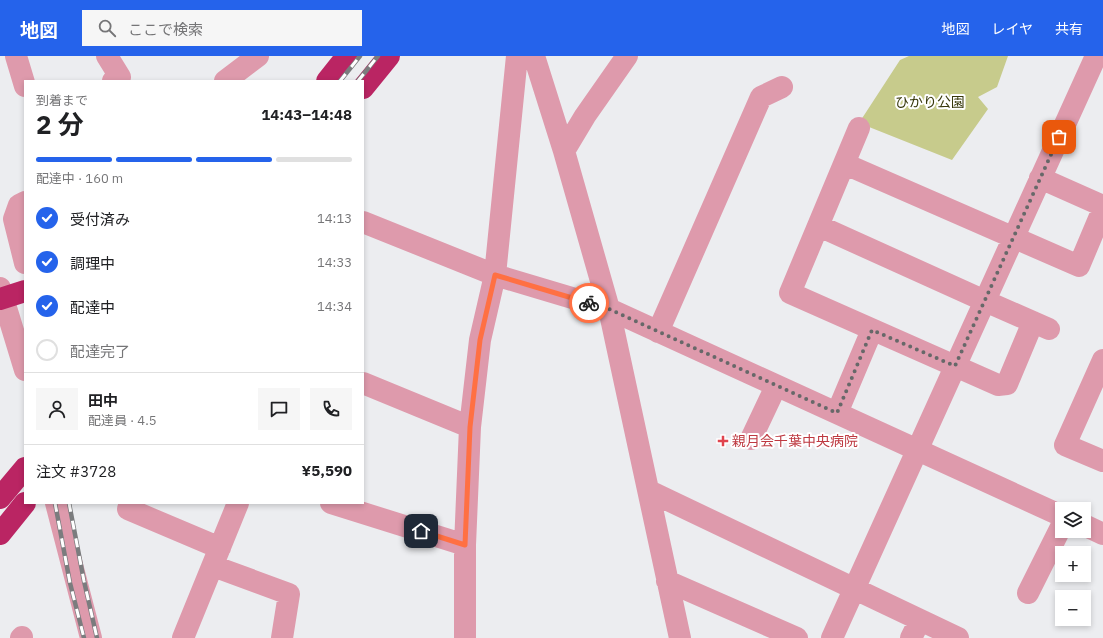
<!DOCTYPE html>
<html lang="ja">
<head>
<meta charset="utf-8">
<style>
  :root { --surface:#fff; --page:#f6f6f6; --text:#202124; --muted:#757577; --line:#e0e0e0; --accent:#2563eb }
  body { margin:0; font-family:"IBM Plex Sans","Noto Sans JP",sans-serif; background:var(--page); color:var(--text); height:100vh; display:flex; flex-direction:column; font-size:15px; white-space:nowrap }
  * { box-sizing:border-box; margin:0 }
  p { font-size:13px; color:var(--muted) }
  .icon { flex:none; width:22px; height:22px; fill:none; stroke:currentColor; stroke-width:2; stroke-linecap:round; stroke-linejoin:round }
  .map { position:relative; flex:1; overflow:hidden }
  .sheet { position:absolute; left:24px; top:24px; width:340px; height:424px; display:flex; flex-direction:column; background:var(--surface); border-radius:0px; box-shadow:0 2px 6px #0003 }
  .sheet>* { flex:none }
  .controls { position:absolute; left:1055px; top:446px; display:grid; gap:8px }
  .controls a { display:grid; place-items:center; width:36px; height:36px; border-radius:0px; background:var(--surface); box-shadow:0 2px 6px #0003; font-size:20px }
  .pin { position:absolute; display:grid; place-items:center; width:34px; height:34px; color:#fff; margin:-17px; border-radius:8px; box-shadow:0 2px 6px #0006 }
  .courier { position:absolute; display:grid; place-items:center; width:40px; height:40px; margin:-20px; border:3px solid #ff7043; border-radius:50%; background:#fff; color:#222; box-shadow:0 1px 5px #0007 }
  .overview em { font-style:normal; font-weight:700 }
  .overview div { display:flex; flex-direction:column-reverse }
  .overview { display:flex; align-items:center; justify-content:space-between; height:68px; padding:0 12px }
  h1 { font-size:26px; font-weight:700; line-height:30px }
  .bar { display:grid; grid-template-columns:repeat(4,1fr); gap:6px 4px; align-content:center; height:48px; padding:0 12px }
  .bar i { height:5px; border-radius:3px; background:var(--line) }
  .bar .selected { background:var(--accent) }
  .bar p { grid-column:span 4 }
  .line { display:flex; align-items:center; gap:10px; padding:0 12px; border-top:1px solid var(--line) }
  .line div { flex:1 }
  .round { display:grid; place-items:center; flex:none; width:42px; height:42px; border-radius:0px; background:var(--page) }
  ol { padding:0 12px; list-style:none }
  li { display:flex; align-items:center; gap:12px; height:44px }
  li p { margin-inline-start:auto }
  li .icon { padding:4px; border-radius:50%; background:var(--accent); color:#fff; stroke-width:4 }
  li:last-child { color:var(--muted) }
  li i { width:22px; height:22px; border:2px solid var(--line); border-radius:50% }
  header { display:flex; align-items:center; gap:24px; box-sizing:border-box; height:56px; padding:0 20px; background:var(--accent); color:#fff }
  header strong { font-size:19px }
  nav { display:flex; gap:22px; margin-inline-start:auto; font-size:14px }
  .search { width:280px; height:36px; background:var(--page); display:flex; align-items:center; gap:10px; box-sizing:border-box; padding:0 14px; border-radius:0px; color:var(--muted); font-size:15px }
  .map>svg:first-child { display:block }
</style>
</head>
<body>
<header>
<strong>地図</strong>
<div class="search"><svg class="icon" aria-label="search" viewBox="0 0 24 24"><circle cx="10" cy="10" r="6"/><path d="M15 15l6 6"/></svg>ここで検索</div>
<nav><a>地図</a><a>レイヤ</a><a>共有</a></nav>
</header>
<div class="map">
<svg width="1103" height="582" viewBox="0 0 1103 582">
  <rect width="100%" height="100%" fill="#ecedf0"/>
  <path fill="#c7cb8c" d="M909,0H1008L997,31L978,41L988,53L952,104L859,67L900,4Z"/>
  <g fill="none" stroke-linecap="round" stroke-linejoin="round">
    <path stroke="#de9aac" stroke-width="22" d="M16,0L25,30
      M107,0L120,21L113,25
      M534,0L564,95L609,253L680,582
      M225,25L258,0
      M859,72L790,237L998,329L1007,328L1033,266
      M564,95L585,60L627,0
      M845,108L1079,210L1103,153
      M1040,122L1103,150
      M25,146L19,149L14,163L25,207
      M363,166L495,219L609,253L1062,460
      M819,170L985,245L1049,273
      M0,232L25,314
      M658,276L761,41L782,31
      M1103,304L1065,389L1103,405
      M363,327L470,371
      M837,357L872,274
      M751,383L776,330
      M649,435L958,582
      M56,447L91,582
      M131,447L128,453L220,492
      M331,447L465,489
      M1084,469L1103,478
      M213,510L289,538L282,582
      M667,525L797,582
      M1028,537L1062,469
      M21,582L22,581
      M183,582L238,447
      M465,582V489L470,371L480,284L495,219L517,0
      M832,582L1096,0
      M911,582L920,564"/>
    <path stroke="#ba2563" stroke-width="22" d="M327,25L347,0
      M363,32L389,0
      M0,442L25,412
      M0,478L25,447"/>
    <defs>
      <path id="rail" d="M340,25L360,0
        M358,25L378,0
        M55,447L70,527L84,582
        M69,447L84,525L97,582"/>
    </defs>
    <use href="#rail" stroke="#7b7c7e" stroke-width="4.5"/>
    <use href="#rail" stroke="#fff" stroke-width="3" stroke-dasharray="9" stroke-linecap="butt"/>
    <path stroke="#ba2563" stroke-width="22" d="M0,243L25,235"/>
  </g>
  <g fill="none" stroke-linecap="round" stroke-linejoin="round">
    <path stroke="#676869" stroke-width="4" stroke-dasharray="0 7.2" d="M589,247L609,253L837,357L872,274L955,310L1059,81"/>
    <path stroke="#ff7043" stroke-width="5" d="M421,475L465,489L470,371L480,284L495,219L589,247"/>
  </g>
  <path fill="#e0444e" stroke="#fff" stroke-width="1.5" d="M721 379h4v4h4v4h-4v4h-4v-4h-4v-4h4z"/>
  <g text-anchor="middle" stroke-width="4" stroke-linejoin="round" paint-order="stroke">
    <g font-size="14" fill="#37380b" stroke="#fff">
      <text x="930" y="51">ひかり公園</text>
    </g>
    <g font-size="14" fill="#be3a42" stroke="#fff" text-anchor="start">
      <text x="732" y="390">親月会千葉中央病院</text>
    </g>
  </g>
</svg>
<div class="controls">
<a><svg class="icon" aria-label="layers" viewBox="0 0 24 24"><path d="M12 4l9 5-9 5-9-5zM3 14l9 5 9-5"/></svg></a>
<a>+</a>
<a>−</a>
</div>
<div class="pin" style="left:1059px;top:81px;background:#ea580c"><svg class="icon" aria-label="bag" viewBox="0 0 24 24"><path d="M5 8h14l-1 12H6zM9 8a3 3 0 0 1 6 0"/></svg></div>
<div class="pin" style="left:421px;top:475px;background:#1f2937"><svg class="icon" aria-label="home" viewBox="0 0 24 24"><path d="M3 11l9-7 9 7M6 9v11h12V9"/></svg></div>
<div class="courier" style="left:589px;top:247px"><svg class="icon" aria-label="bike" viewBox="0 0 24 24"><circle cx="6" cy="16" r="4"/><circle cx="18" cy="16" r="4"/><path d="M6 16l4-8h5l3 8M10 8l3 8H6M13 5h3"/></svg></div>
<section class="sheet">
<div class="overview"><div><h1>2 分</h1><p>到着まで</p></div><em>14:43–14:48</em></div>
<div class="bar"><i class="selected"></i><i class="selected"></i><i class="selected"></i><i></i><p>配達中 · 160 m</p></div>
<ol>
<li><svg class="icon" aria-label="check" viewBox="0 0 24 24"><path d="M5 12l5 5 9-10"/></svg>受付済み<p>14:13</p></li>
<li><svg class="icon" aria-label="check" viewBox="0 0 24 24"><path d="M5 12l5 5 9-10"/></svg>調理中<p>14:33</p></li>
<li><svg class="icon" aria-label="check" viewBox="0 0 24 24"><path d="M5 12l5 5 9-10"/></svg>配達中<p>14:34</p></li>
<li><i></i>配達完了</li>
</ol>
<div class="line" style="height:72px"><a class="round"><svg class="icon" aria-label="person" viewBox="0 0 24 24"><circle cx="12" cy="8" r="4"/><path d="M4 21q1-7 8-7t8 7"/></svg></a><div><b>田中</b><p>配達員 · 4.5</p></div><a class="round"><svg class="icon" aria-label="chat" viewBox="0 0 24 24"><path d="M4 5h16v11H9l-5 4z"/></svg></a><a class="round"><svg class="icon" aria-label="phone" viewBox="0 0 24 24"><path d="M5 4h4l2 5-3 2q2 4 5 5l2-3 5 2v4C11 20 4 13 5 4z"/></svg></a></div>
<div class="line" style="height:52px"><div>注文 #3728</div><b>¥5,590</b></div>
</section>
</div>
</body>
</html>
